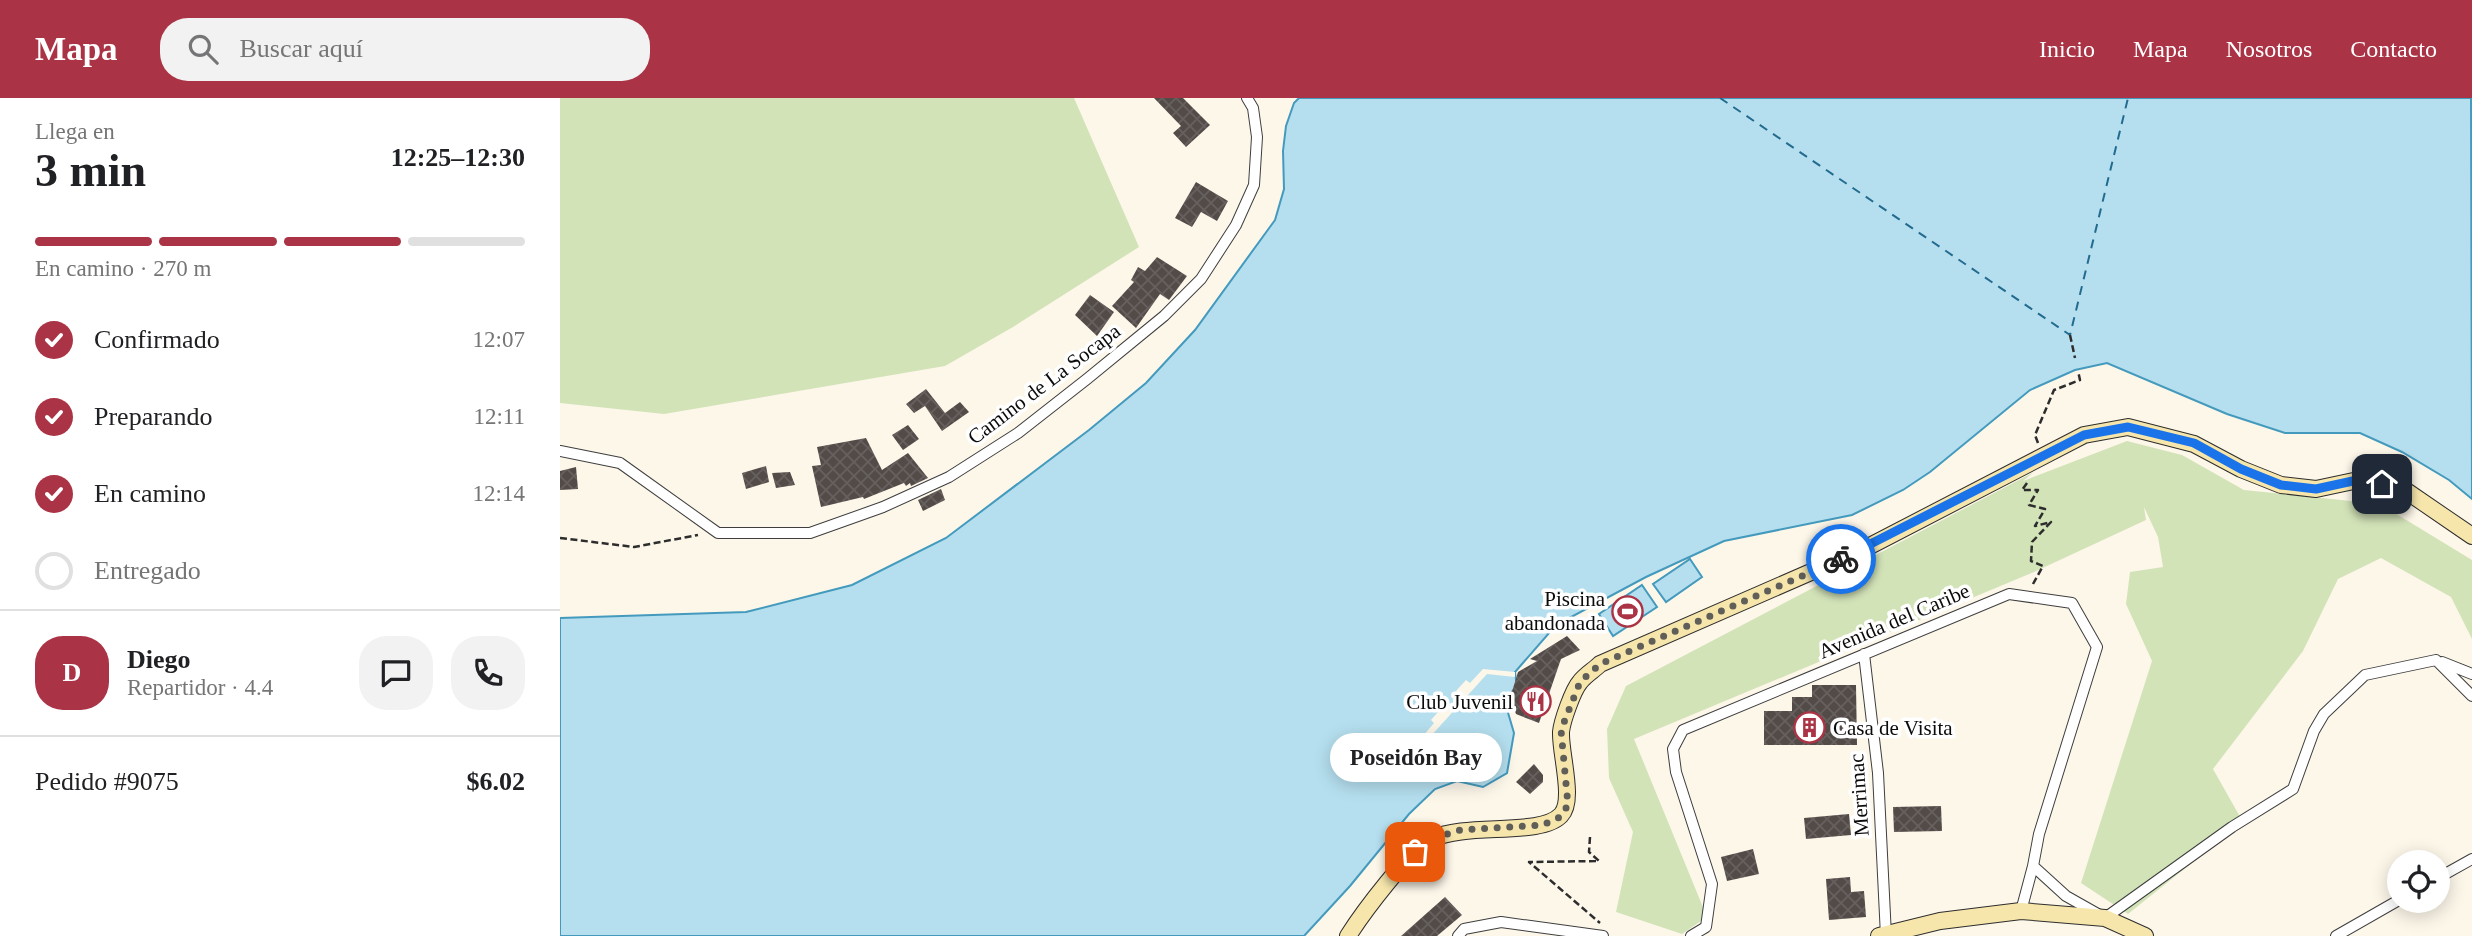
<!DOCTYPE html>
<html lang="es">
<head>
<meta charset="utf-8">
<style>
  :root { --surface:#fff; --page:#f2f2f2; --text:#202124; --muted:#757577; --line:#e0e0e0; --accent:#aa3345 }
  body { margin:0; font-family:"Times New Roman",serif; background:var(--page); color:var(--text); height:100vh; display:flex; flex-direction:column; font-size:26px; white-space:nowrap }
  * { box-sizing:border-box; margin:0 }
  p { font-size:23px; color:var(--muted) }
  .icon { flex:none; width:38px; height:38px; fill:none; stroke:currentColor; stroke-width:2; stroke-linecap:round; stroke-linejoin:round }
  .map { position:relative; flex:1; overflow:hidden }
  .sheet { display:flex; flex-direction:column; background:var(--surface); width:560px }
  .sheet>* { flex:none }
  .controls { position:absolute; left:1827px; top:752px; display:grid; gap:14px }
  .controls a { display:grid; place-items:center; width:63px; height:63px; border-radius:50%; background:var(--surface); box-shadow:0 4px 18px #0003; font-size:35px }
  .pin { position:absolute; display:grid; place-items:center; width:60px; height:60px; color:#fff; margin:-30px; border-radius:14px; box-shadow:0 4px 10px #0006 }
  .courier { position:absolute; display:grid; place-items:center; width:70px; height:70px; margin:-35px; border:5px solid #1a73e8; border-radius:50%; background:#fff; color:#222; box-shadow:0 2px 9px #0007 }
  .bubble { position:absolute; height:49px; border-radius:24px; background:var(--surface); box-shadow:0 4px 18px #0003; font-size:23px; font-weight:600; line-height:49px; text-align:center }
  .overview em { font-style:normal; font-weight:600 }
  .overview div { display:flex; flex-direction:column-reverse }
  .overview { display:flex; align-items:center; justify-content:space-between; height:119px; padding:0 35px }
  h1 { font-size:46px; font-weight:600; line-height:52px }
  .bar { display:grid; grid-template-columns:repeat(4,1fr); gap:10px 7px; align-content:center; height:84px; padding:0 35px }
  .bar i { height:9px; border-radius:5px; background:var(--line) }
  .bar .on { background:var(--accent) }
  .bar p { grid-column:span 4 }
  .line { display:flex; align-items:center; gap:18px; padding:0 35px; border-top:2px solid var(--line) }
  .line div { flex:1 }
  .round { display:grid; place-items:center; flex:none; width:74px; height:74px; border-radius:28px; background:var(--page) }
  ol { padding:0 35px; list-style:none }
  li { display:flex; align-items:center; gap:21px; height:77px }
  li p { margin-inline-start:auto }
  li .icon { padding:7px; border-radius:50%; background:var(--accent); color:#fff; stroke-width:4 }
  li:last-child { color:var(--muted) }
  li i { width:38px; height:38px; border:4px solid var(--line); border-radius:50% }
  header { display:flex; align-items:center; gap:42px; box-sizing:border-box; height:98px; padding:0 35px; background:var(--accent); color:#fff }
  header strong { font-size:33px }
  nav { display:flex; gap:38px; margin-inline-start:auto; font-size:24px }
  .search { width:490px; height:63px; background:var(--page); display:flex; align-items:center; gap:18px; box-sizing:border-box; padding:0 24px; border-radius:28px; color:var(--muted); font-size:26px }
  main { display:flex; flex:1; min-height:0 }
  .map>svg:first-child { display:block }
</style>
</head>
<body>
<header>
<strong>Mapa</strong>
<div class="search"><svg class="icon" aria-label="search" viewBox="0 0 24 24"><circle cx="10" cy="10" r="6"/><path d="M15 15l6 6"/></svg>Buscar aquí</div>
<nav><a>Inicio</a><a>Mapa</a><a>Nosotros</a><a>Contacto</a></nav>
</header>
<main>
<section class="sheet">
<div class="overview"><div><h1>3 min</h1><p>Llega en</p></div><em>12:25–12:30</em></div>
<div class="bar"><i class="on"></i><i class="on"></i><i class="on"></i><i></i><p>En camino · 270 m</p></div>
<ol>
<li><svg class="icon" aria-label="check" viewBox="0 0 24 24"><path d="M5 12l5 5 9-10"/></svg>Confirmado<p>12:07</p></li>
<li><svg class="icon" aria-label="check" viewBox="0 0 24 24"><path d="M5 12l5 5 9-10"/></svg>Preparando<p>12:11</p></li>
<li><svg class="icon" aria-label="check" viewBox="0 0 24 24"><path d="M5 12l5 5 9-10"/></svg>En camino<p>12:14</p></li>
<li><i></i>Entregado</li>
</ol>
<div class="line" style="height:126px"><b class="round" style="background:var(--accent);color:#fff">D</b><div><b>Diego</b><p>Repartidor · 4.4</p></div><a class="round"><svg class="icon" aria-label="chat" viewBox="0 0 24 24"><path d="M4 5h16v11H9l-5 4z"/></svg></a><a class="round"><svg class="icon" aria-label="phone" viewBox="0 0 24 24"><path d="M5 4h4l2 5-3 2q2 4 5 5l2-3 5 2v4C11 20 4 13 5 4z"/></svg></a></div>
<div class="line" style="height:91px"><div>Pedido #9075</div><b>$6.02</b></div>
</section>
<div class="map">
<svg width="1912" height="838" viewBox="0 0 1912 838">
  <defs>
    <pattern id="building-cross-hatch" width="8" height="8" patternUnits="userSpaceOnUse" patternTransform="scale(1.75)"><rect width="8" height="8" fill="#524b48"/><path d="M0 0l8 8M0 8l8-8" fill="none" stroke="#66605e"/></pattern>
  </defs>
  <rect width="100%" height="100%" fill="#fdf7ea"/>
  <path fill="#d3e3b8" d="M0,0H514L579,149L453,229L385,268L104,316L0,305Z
    M1567,343L1622,357L1684,392L1820,406L1912,462V541L1891,499L1821,460L1778,481L1743,553L1653,671L1683,724L1568,816L1521,785L1592,563L1566,506L1570,474L1603,469L1598,439L1584,409L1586,422L1474,474L1074,641L1147,819L1122,836L1056,814L1073,734L1049,680L1047,631L1066,588L1474,374L1463,383Z"/>
  <path fill="#b5dfef" stroke="#449abd" stroke-width="2" d="M739,0H1911L1912,401L1889,382L1842,354L1800,335H1725L1667,316L1547,265L1515,272L1470,292L1370,374L1343,392L1292,417L1164,443L1086,479L996,527L955,574L957,589L944,601L954,635L947,675L923,689L897,683L875,691L849,716L790,788L744,838H0V520L186,514L292,487L386,440L529,332L586,285L635,232L715,122L724,91L723,53L726,28L734,5Z
    M1130,461L1142,479L1106,504L1093,486Z
    M1082,487L1097,509L1053,538L1039,516Z"/>
  <path fill="#fdf7ea" d="M923,571L955,574V579L927,576L842,670L839,664L852,650L849,646L859,635L863,638L874,625L871,622L885,606L889,609L900,597L896,593L906,582L910,585Z"/>
  <g fill="none" stroke-linecap="round" stroke-linejoin="round">
    <path stroke="#236b8e" stroke-width="2" stroke-dasharray="9 7" stroke-linecap="butt" d="M1160,0L1510,237L1568,0"/>
  </g>
  <path fill="url(#building-cross-hatch)" d="M594,0H623L650,27L626,49L613,35L621,28Z
    M636,84L668,103L657,123L641,114L632,129L615,120Z
    M597,159L627,178L609,202L600,196L576,230L552,208L574,184L571,182L578,169L585,173Z
    M530,197L554,214L537,238L515,217Z
    M366,291L385,315L400,304L409,314L382,333L365,308L354,315L346,306Z
    M348,327L359,341L343,352L332,337Z
    M306,340L322,372L348,355L368,380L351,388L350,385L346,388L344,385L304,401L303,399L261,409L252,368L261,367L257,349Z
    M206,368L209,384L186,391L182,375Z
    M16,369L18,391L0,392V373Z
    M230,374L235,387L216,390L212,375Z
    M381,391L385,402L363,413L358,402Z
    M1007,538L1020,552L1001,561L979,625L956,616L950,600L958,574L977,563L970,561Z
    M1252,587H1296L1297,647H1204V613H1232V599H1252Z
    M974,666L983,677V684L970,696L956,684Z
    M1381,708L1382,733L1334,734L1333,709Z
    M1289,716L1291,737L1246,741L1244,720Z
    M1193,751L1199,776L1167,783L1161,759Z
    M1290,779L1291,794L1304,793L1306,819L1269,822L1266,781Z
    M885,799L902,817L877,838H841Z"/>
  <g fill="none" stroke-linecap="round" stroke-linejoin="round">
    <defs>
      <path id="street" d="M0,353L60,365L158,435H250L323,409L389,379L458,335L527,281L604,218L641,181L676,127L694,87L697,39L693,10L687,0
        M1304,556L1318,675L1326,838
        M1882,564L1912,576
        M1878,780L1912,761
        M1461,813L1473,768
        M898,838L904,831L941,824L1043,838
        M1131,838L1146,829L1152,786L1116,674L1113,651L1123,632L1449,496L1512,505L1537,549L1479,736L1473,768L1506,798L1545,820L1672,729L1733,691L1754,633L1764,616L1805,577L1876,562L1912,598
        M1776,838L1839,802"/>
      <path id="secondary" d="M788,838C802,816 850,751 872,741C906,724 981,739 1001,717C1015,703 1000,655 1001,634C1002,623 1013,592 1020,584C1025,577 1034,572 1040,566L1306,450L1524,337L1568,329L1634,346L1681,371L1721,387L1756,391L1803,381L1842,390L1912,438
        M1319,838L1380,823L1461,813L1545,820L1585,838"/>
    </defs>
    <use href="#street" stroke="#3e3e3e" stroke-width="12"/>
    <use href="#secondary" stroke="#2d2d2d" stroke-width="18"/>
    <path stroke="#2d2d2d" stroke-width="2.5" stroke-dasharray="7 3.5" stroke-linecap="butt" d="M1510,237L1515,260
      M1478,345L1475,337L1494,292L1520,282L1518,273
      M1467,385L1462,392H1478L1469,407L1485,411L1475,428L1491,424L1472,444L1471,463L1483,468L1473,486
      M0,440L74,449L138,437
      M1030,739L1029,754L1039,763L969,764L1040,825"/>
    <use href="#street" stroke="#fff" stroke-width="10"/>
    <use href="#secondary" stroke="#f6e6ac" stroke-width="16"/>
  </g>
  <g fill="none" stroke-linecap="round" stroke-linejoin="round">
    <path stroke="#605e59" stroke-width="7" stroke-dasharray="0 12.6" d="M855,754L871,741L900,732L983,727L1000,719L1008,707L1001,632L1020,584L1040,566L1281,461"/>
    <path stroke="#1a73e8" stroke-width="9" d="M1281,461L1524,337L1568,329L1634,345L1681,371L1721,387L1756,391L1802,381L1822,386"/>
  </g>
  <defs>
    <symbol id="stadium-ring" viewBox="-11 -11 22 22"><circle r="9.5" fill="#fff" stroke="#aa3345" stroke-width="1.5"/><path d="M0-5a6.5 5 0 1 0 0 10a6.5 5 0 1 0 0-10ZM-3.5-1.8h7v3.6h-7Z" fill="#aa3345"/></symbol>
    <symbol id="restaurant-ring" viewBox="-11 -11 22 22"><circle r="9.5" fill="#fff" stroke="#aa3345" stroke-width="1.5"/><path d="M-5-6h1v4h1v-4h1v4h1v-4h1v5L-1.5 .5V6h-2V.5L-5-1ZM5-6V6H3V1.5H1.5Q1.5-4 5-6Z" fill="#aa3345"/></symbol>
    <symbol id="building-ring" viewBox="-11 -11 22 22"><circle r="9.5" fill="#fff" stroke="#aa3345" stroke-width="1.5"/><path d="M-4-6H4V6H1V3H-1V6H-4ZM-2.5-4.3h1.7v1.8h-1.7ZM.8-4.3h1.7v1.8H.8ZM-2.5-1h1.7V.8h-1.7ZM.8-1h1.7V.8H.8Z" fill="#aa3345"/></symbol>
  </defs>
  <g fill-rule="evenodd">
    <use href="#stadium-ring" x="1050" y="496" width="35" height="35"/>
    <use href="#restaurant-ring" x="958" y="586" width="35" height="35"/>
    <use href="#building-ring" x="1232" y="612" width="35" height="35"/>
  </g>
  <g text-anchor="middle" stroke-width="7" stroke-linejoin="round" paint-order="stroke">
    <g font-size="21" fill="#0b0b0b" stroke="#fff">
      <text transform="translate(484 286) rotate(-37)" y="7">Camino de La Socapa</text>
      <text transform="translate(1334 523) rotate(-23)" y="7">Avenida del Caribe</text>
      <text transform="translate(1299 697) rotate(-94)" y="7">Merrimac</text>
    </g>
    <g font-size="21" fill="#0b0b0b" stroke="#fff" text-anchor="end">
      <text x="1045" y="508">Piscina<tspan x="1045" dy="24">abandonada</tspan></text>
      <text x="953" y="611">Club Juvenil</text>
      <text x="1273" y="637" text-anchor="start">Casa de Visita</text>
    </g>
  </g>
</svg>
<div class="controls">
<a><svg class="icon" aria-label="locate" viewBox="0 0 24 24"><circle cx="12" cy="12" r="6"/><path d="M12 2v4M12 18v4M2 12h4M18 12h4"/></svg></a>
</div>
<div class="pin" style="left:855px;top:754px;background:#ea580c"><svg class="icon" aria-label="bag" viewBox="0 0 24 24"><path d="M5 8h14l-1 12H6zM9 8a3 3 0 0 1 6 0"/></svg></div>
<div class="pin" style="left:1822px;top:386px;background:#1f2937"><svg class="icon" aria-label="home" viewBox="0 0 24 24"><path d="M3 11l9-7 9 7M6 9v11h12V9"/></svg></div>
<div class="courier" style="left:1281px;top:461px"><svg class="icon" aria-label="bike" viewBox="0 0 24 24"><circle cx="6" cy="16" r="4"/><circle cx="18" cy="16" r="4"/><path d="M6 16l4-8h5l3 8M10 8l3 8H6M13 5h3"/></svg></div>
<div class="bubble" style="left:770px;top:635px;width:172px">Poseidón Bay</div>
</div>
</main>
</body>
</html>
